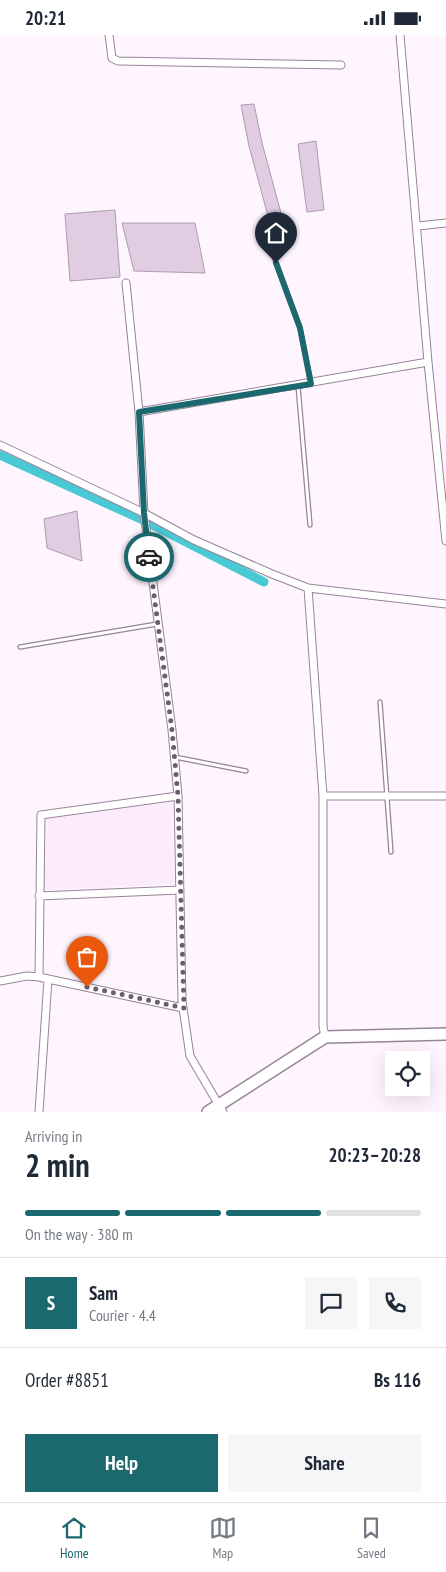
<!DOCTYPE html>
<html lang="en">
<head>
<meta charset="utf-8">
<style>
  :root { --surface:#fff; --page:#f6f6f7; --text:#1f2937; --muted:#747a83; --line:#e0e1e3; --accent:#1c686f }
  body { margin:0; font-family:"PT Sans Narrow",sans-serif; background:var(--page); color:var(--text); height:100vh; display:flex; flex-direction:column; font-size:19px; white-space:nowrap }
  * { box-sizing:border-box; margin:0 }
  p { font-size:16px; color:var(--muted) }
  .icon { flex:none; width:28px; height:28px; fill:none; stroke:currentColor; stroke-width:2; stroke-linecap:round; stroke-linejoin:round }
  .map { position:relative; height:1077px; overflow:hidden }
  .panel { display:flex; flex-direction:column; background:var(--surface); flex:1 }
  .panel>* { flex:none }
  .tools { position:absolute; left:385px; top:1016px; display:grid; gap:10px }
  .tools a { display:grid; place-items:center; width:45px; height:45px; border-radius:0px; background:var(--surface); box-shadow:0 5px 20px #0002; font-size:25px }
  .pin { position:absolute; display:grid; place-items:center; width:42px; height:42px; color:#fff; margin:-51px -21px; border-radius:50% 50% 50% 0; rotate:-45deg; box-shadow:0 0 5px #0007 }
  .pin .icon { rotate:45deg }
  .courier { position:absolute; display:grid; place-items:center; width:50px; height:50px; margin:-25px; border:4px solid #1c686f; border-radius:50%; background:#fff; color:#222; box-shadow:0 1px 6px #0007 }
  .head em { font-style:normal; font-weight:800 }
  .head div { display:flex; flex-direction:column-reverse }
  .head { display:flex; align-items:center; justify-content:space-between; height:85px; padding:0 25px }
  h1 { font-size:32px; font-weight:800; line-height:38px }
  .bar { display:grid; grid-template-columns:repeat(4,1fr); gap:8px 5px; align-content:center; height:60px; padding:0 25px }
  .bar i { height:6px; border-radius:4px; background:var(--line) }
  .bar .active { background:var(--accent) }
  .bar p { grid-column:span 4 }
  .line { display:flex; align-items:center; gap:12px; padding:0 25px; border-top:1px solid var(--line) }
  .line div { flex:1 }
  .round { display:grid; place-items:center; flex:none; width:52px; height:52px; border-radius:0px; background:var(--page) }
  .button { display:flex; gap:10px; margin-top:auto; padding:10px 25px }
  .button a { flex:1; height:58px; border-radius:0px; background:var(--accent); color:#fff; font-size:20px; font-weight:800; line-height:58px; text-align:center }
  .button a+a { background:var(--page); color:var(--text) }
  .status { display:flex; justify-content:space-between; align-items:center; height:35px; padding:0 25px; background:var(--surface); direction:ltr }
  .status svg { height:14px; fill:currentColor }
  .dock { display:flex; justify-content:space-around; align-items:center; height:70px; border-top:1px solid var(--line); background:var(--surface); font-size:14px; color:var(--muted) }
  .dock a { display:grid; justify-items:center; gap:2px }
  .dock .active { color:var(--accent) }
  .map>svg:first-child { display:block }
</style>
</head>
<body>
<div class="status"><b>20:21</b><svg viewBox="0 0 49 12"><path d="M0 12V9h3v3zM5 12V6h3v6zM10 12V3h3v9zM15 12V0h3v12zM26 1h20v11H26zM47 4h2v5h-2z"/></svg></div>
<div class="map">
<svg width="446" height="1077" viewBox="0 0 446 1077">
  <rect width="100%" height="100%" fill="#fef5fe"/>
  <path fill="#fbebfc" d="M172,767L174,849L44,855L47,784Z"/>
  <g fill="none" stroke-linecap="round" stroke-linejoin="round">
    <path stroke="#49c9d4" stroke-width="9" d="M0,420L145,486L264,547"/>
  </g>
  <path fill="#e1cde2" stroke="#af9baf" d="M254,69L262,108L281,178L268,181L249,111L241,70Z
    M316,106L324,175L307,177L298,109Z
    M115,175L120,242L70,246L65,179Z
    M122,188H195L205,238L134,236Z
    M77,476L82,526L47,513L44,484Z"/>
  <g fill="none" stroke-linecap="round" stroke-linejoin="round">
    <defs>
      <path id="service" d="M270,211L300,293L311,348
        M298,351L310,490
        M20,612L157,589
        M380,667L391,817
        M175,722L246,736"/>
      <path id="minor" d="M109,0L112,23L118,26L341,30
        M400,0L428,327L446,506
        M418,191L446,188
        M126,248L139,377L144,478L172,695L178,761L182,966L190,1021L223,1077
        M139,377L428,327
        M0,410L144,478L194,505L272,539L308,553L446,569
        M308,553L323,761V991L325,1002
        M323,761H446
        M39,861L180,855
        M39,942L41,780L178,761
        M0,946L27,941L39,942L183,973
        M39,1077L48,944"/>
      <path id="primary" d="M208,1077L325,1002L446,999"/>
    </defs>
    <use href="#service" stroke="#978498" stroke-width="5.5"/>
    <use href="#minor" stroke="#978498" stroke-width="9"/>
    <use href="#primary" stroke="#978498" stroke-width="14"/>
    <use href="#service" stroke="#fff" stroke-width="3"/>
    <use href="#minor" stroke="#fff" stroke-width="7"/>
    <use href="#primary" stroke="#fff" stroke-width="11"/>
  </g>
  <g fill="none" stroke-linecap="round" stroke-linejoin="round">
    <path stroke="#696169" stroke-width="5" stroke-dasharray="0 9" d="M87,952L184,973L178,761L172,695L149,522"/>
    <path stroke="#1c686f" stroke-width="6" d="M149,522L144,478L139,377L311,349L300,293L276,228"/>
  </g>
</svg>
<div class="tools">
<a><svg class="icon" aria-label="locate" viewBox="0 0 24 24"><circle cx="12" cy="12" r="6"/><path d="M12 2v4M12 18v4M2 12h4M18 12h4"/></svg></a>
</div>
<div class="pin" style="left:87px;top:952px;background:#ea580c"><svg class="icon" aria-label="bag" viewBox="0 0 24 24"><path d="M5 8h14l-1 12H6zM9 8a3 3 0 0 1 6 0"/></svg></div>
<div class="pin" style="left:276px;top:228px;background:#1f2937"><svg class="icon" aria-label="home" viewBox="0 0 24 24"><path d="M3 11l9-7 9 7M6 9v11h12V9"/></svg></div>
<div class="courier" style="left:149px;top:522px"><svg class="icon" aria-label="car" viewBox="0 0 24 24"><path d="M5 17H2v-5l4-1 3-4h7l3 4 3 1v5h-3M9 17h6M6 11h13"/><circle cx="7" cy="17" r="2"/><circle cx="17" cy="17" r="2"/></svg></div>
</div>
<section class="panel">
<div class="head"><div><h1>2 min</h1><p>Arriving in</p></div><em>20:23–20:28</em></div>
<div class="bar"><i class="active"></i><i class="active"></i><i class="active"></i><i></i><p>On the way · 380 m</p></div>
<div class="line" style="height:90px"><b class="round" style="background:var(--accent);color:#fff">S</b><div><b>Sam</b><p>Courier · 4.4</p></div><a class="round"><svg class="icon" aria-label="chat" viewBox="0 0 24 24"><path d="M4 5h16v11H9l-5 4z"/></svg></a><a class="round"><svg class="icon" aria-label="phone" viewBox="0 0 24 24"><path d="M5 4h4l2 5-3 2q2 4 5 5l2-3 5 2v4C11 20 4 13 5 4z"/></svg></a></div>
<div class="line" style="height:65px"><div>Order #8851</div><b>Bs 116</b></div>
<div class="button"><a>Help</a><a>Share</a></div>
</section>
<nav class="dock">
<a class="active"><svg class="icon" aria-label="home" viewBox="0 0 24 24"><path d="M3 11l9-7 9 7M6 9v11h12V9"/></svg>Home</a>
<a><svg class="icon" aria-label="map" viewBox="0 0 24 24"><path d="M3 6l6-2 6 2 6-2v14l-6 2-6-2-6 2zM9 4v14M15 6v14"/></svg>Map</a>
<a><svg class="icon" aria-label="saved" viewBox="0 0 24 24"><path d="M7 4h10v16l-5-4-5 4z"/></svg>Saved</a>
</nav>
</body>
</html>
